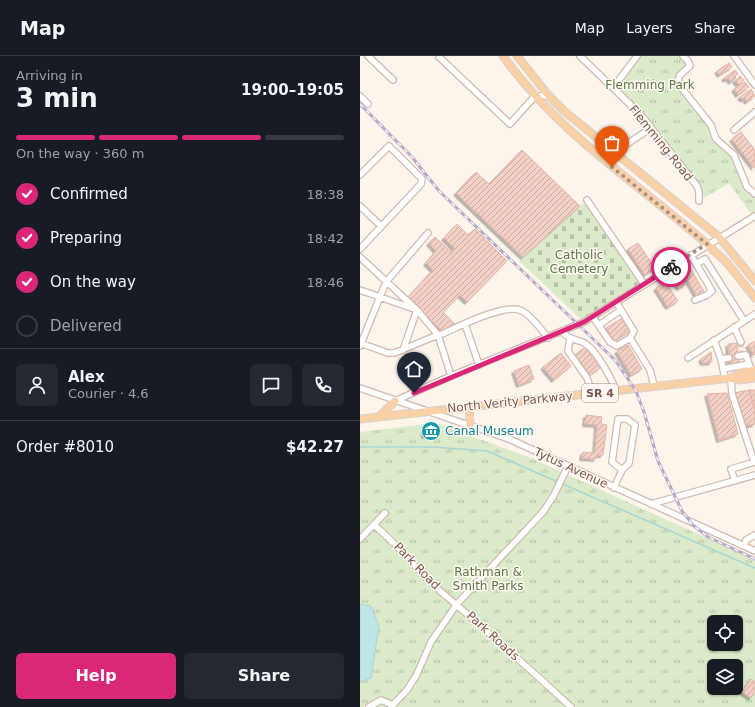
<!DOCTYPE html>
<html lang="en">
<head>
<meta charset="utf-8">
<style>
  :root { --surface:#171b24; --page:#242831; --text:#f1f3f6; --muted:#9ea1a6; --line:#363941; --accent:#db2777 }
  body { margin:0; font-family:"DejaVu Sans",sans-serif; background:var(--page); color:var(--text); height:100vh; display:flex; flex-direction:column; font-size:15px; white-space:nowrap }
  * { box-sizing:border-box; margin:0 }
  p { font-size:13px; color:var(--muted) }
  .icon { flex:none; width:22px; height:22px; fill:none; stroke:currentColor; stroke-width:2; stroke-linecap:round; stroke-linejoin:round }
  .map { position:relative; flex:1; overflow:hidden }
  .details { display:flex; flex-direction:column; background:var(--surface); width:360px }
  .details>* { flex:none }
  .buttons { position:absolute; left:347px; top:559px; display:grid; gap:8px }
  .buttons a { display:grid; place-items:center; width:36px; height:36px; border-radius:6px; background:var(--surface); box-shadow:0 1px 3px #0004; font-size:20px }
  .pin { position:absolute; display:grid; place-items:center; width:34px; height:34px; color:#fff; margin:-41px -17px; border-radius:50% 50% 50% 0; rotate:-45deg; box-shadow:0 0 4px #0007 }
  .pin .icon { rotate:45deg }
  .courier { position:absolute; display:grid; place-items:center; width:40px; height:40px; margin:-20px; border:3px solid #db2777; border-radius:50%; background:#fff; color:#222; box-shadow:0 1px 5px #0007 }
  .headline em { font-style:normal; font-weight:600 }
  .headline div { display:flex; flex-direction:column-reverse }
  .headline { display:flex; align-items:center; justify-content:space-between; height:68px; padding:0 16px }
  h1 { font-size:26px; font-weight:600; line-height:30px }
  .bar { display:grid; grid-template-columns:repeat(4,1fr); gap:6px 4px; align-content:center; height:48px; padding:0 16px }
  .bar i { height:5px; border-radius:3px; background:var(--line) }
  .bar .on { background:var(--accent) }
  .bar p { grid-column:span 4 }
  .line { display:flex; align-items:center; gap:10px; padding:0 16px; border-top:1px solid var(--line) }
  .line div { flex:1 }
  .round { display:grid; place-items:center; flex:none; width:42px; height:42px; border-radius:6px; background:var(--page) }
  ol { padding:0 16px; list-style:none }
  li { display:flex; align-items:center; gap:12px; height:44px }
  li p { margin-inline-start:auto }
  li .icon { padding:4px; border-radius:50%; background:var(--accent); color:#fff; stroke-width:4 }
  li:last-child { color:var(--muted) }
  li i { width:22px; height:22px; border:2px solid var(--line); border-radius:50% }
  .button { display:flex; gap:8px; margin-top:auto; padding:8px 16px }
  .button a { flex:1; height:46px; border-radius:6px; background:var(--accent); color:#fff; font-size:16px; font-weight:600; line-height:46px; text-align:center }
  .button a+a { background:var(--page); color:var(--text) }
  header { display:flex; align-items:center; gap:24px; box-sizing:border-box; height:56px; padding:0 20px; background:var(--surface); border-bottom:1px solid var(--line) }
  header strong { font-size:19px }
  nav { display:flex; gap:22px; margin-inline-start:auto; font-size:14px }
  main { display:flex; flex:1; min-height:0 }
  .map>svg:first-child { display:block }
</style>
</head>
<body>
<header>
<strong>Map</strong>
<nav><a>Map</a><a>Layers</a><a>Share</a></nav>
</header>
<main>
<section class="details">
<div class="headline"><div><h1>3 min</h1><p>Arriving in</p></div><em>19:00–19:05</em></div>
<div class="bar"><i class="on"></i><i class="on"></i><i class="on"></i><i></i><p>On the way · 360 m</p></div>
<ol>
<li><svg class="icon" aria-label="check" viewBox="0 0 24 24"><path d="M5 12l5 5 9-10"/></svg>Confirmed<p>18:38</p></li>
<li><svg class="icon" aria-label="check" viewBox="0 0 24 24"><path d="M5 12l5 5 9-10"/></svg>Preparing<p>18:42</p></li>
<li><svg class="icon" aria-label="check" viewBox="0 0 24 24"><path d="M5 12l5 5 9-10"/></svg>On the way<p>18:46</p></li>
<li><i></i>Delivered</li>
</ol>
<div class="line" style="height:72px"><a class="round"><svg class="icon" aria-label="person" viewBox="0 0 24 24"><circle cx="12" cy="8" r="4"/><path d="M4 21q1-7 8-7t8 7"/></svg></a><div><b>Alex</b><p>Courier · 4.6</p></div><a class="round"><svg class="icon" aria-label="chat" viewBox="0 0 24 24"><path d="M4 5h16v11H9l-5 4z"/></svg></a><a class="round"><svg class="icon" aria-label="phone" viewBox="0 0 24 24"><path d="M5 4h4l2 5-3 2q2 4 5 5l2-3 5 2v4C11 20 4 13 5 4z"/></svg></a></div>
<div class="line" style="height:52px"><div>Order #8010</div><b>$42.27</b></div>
<div class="button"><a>Help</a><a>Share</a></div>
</section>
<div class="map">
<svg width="395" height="651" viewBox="0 0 395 651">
  <defs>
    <pattern id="cemetery-stones" width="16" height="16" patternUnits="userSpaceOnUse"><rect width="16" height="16" fill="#dbebc9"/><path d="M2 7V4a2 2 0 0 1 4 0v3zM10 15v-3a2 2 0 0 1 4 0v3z" fill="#b6c1a5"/></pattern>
    <pattern id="park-tufts" width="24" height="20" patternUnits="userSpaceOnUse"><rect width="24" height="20" fill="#dbebc9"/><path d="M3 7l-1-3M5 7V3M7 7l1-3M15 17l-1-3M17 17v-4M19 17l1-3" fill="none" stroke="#b6c1a5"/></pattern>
    <pattern id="building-hatch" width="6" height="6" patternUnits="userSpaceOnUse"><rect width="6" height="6" fill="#f2d0c3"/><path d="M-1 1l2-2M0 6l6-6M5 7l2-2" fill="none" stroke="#c9aca1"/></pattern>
    <filter id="shadow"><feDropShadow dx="-2.5" dy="2.5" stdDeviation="0" flood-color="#0004"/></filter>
  </defs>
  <rect width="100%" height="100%" fill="#fdf4ec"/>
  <path fill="url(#cemetery-stones)" d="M227,144L284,228L224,266L159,205Z"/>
  <path fill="url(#park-tufts)" fill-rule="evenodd" d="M277,0H323L330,10L318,24L351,69L356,83L368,92L387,131L395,138V160L393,161L369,127L339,145V136L281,59L253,32Z
    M76,367L171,402L395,504V651H0V376ZM354,566H376V588H354ZM354,610H376V632H354Z"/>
  <path fill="#bfe6e7" stroke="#a5d7d9" d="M0,548L11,550L19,570L11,622L0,626Z"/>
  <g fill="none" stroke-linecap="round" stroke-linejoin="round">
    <path stroke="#a5d7d9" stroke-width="1.5" d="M0,391H73L127,395L395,512"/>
  </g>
  <path fill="url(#building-hatch)" stroke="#e5b4a4" filter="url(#shadow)" d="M369,7L372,11L360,19L357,15Z
    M375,14L378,18L374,20L376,22L371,26L368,22L366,24L364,22Z
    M380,20L384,24L379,29L375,25Z
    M385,26L389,31L378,39L374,33Z
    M391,33L395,40L387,46L385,42L383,44L380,41Z
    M381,76L395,94L394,112L372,83Z
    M162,94L220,150L163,201L96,137L116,116L129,128Z
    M97,168L108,179L115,173L147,205L107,246L100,239L83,256L97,270L82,275L48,241L73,214L66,207L76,195L69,187L75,181L91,196L95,193L84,182Z
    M278,187L295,212L285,219L268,193Z
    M330,212L345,237L338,242L323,216Z
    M320,219L326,228L319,232L314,223Z
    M305,226L318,245L308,251L296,232Z
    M264,261L271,274L254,285L246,272Z
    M395,285V298L394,299L388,289Z
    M377,287L379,307L370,308L368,288Z
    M268,289L282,313L271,319L257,295Z
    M225,291L240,312L230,319L215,299Z
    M351,296L352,306L343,307L341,303Z
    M201,297L211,310L194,324L183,311Z
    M169,309L174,323L159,329L154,315Z
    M389,334L395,354V368L385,370L374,337Z
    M389,334H395V354Z
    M367,337L378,378L359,384L347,338Z
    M226,359L242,361L241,368L247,369L243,399H237L236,403L222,402L223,396L235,397L237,369L225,368Z
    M78,372V377H74V379L64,380V373Z
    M391,623L395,626V635L391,642L382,636Z"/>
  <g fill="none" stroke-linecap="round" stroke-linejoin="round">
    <path stroke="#dccdc4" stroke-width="5.5" stroke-dasharray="5.5 3" stroke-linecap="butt" d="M381,286V297"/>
    <defs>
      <path id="minor" d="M8,0L33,24
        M220,0L281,59L337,130L339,136V145
        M323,0L328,5L330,10L320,19L318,24L320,30L351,69L356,83L374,99L387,131L395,138
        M374,0L395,29
        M79,1L150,68L175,40H189
        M253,32L277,0
        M0,40L8,48
        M374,74L395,56
        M264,90L291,72
        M0,119L29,90L62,123L61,128L0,193
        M227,144L284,228
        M0,150L21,170
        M331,199L352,235L347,239L335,244
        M0,201L57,254L78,279L91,320
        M336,208L345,203L384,265
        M0,234L57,254L43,294
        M256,246L274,275L270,282L290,314L294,330
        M233,261L250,286L257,290L270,282
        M105,268L119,309
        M239,269L261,254
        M374,271L381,286
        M202,276C213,287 220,282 227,289C237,296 252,323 256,335
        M82,278C98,271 146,246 162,255C170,259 182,274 188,282
        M210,283L208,295L227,322L232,337
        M354,284L361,303
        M0,287L28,297H34L78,279
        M0,290L26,226L68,177
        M378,300L386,299L390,311
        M328,302L395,258
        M363,313L389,308
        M371,322L372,338L394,406
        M365,323L361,303L369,302
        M0,332L149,383L395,495
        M35,345L91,320L224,266L395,160
        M375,425L371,413L395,406
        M254,432L262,414L269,407L275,369L267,363H258L252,406L262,414
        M291,448L395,419
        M14,469C41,491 60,519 86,540C128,576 170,613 211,651
        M0,483L25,457
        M384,490L386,484L395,479
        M9,651L21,644L33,649
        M31,651L47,634L56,620L71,586L97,548L183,456L194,439L208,410"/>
      <path id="major" d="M143,0C200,79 275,125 347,188L368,208L395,242
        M157,0L189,40L204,55L359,181L395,225
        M371,322L380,317L395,314
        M109,351L110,370
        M19,361L35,345
        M0,363L371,322L379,324L395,322"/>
    </defs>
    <use href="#minor" stroke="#d0bab0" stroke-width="8"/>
    <use href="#major" stroke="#d9d0cd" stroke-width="9"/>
    <use href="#minor" stroke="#fff" stroke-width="5.5"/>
    <use href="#major" stroke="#fad0a6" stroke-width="7"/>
    <defs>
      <path id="rail" d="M0,48L52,101L79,135L255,304L276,335L284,356L298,405L322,455L333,469L348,481L395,503"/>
    </defs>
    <use href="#rail" stroke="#b5a8c8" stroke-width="3"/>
    <use href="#rail" stroke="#fff8f3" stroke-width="1.5" stroke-dasharray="4.5" stroke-linecap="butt"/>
  </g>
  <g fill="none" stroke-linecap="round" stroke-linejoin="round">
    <path stroke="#a78f85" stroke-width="4" stroke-dasharray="0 7.2" d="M252,111L347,188L311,211"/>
    <path stroke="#db2777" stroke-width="5" d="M54,337L224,266L311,211"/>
  </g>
  <defs>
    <symbol id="museum-disc" viewBox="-11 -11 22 22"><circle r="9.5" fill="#0f9aa8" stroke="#fff8f3"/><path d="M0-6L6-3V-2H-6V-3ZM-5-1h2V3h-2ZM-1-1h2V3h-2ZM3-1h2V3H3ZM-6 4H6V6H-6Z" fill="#fff"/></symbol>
  </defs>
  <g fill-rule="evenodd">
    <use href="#museum-disc" x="60" y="364" width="22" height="22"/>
  </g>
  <g text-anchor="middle" stroke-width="3" stroke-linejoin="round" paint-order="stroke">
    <rect fill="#fff8f3" stroke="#a1887f" stroke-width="1" x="222" y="328" width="36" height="18" rx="3"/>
    <g font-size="11" font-weight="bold" fill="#79584d">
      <text x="240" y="341">SR 4</text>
    </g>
    <g font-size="12" fill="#587942" stroke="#fff8f3">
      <text x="290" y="33">Flemming Park</text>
      <text x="219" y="203">Catholic<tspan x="219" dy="14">Cemetery</tspan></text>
      <text x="128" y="520">Rathman &amp;<tspan x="128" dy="14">Smith Parks</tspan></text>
    </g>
    <g font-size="12" fill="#79584d" stroke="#fff8f3">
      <text transform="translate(301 87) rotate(51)" y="4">Flemming Road</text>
      <text transform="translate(150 346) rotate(-6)" y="4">North Verity Parkway</text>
      <text transform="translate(211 412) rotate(25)" y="4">Tytus Avenue</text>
      <text transform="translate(57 510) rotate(46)" y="4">Park Road</text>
      <text transform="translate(133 580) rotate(42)" y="4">Park Roads</text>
    </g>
    <g font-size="12" fill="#0d838f" stroke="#fff8f3" text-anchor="start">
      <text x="85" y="379">Canal Museum</text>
    </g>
  </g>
</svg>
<div class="buttons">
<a><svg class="icon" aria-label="locate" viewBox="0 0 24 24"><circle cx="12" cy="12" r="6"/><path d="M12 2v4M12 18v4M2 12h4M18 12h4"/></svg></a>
<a><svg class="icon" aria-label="layers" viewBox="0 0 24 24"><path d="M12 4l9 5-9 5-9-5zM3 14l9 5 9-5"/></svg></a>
</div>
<div class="pin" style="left:252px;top:111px;background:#ea580c"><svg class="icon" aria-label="bag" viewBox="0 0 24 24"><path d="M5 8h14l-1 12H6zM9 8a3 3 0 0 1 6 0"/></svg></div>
<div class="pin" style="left:54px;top:337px;background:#1f2937"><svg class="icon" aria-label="home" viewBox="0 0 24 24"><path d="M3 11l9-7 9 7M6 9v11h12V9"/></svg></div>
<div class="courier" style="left:311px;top:211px"><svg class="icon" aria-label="bike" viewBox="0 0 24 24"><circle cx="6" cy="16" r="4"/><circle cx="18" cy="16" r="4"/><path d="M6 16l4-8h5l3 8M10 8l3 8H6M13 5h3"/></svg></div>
</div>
</main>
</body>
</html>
